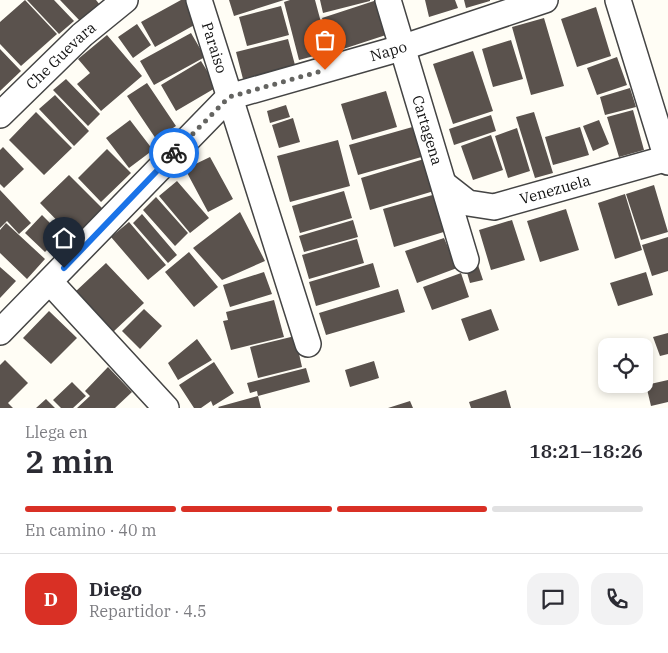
<!DOCTYPE html>
<html lang="es">
<head>
<meta charset="utf-8">
<style>
  :root { --surface:#fff; --page:#f2f2f3; --text:#2b2b33; --muted:#7c7c81; --line:#e1e1e2; --accent:#d93025 }
  body { margin:0; font-family:"IBM Plex Serif",serif; background:var(--page); color:var(--text); height:100vh; display:flex; flex-direction:column; font-size:19px; white-space:nowrap }
  * { box-sizing:border-box; margin:0 }
  p { font-size:16px; color:var(--muted) }
  .icon { flex:none; width:28px; height:28px; fill:none; stroke:currentColor; stroke-width:2; stroke-linecap:round; stroke-linejoin:round }
  .map { position:relative; height:408px; overflow:hidden }
  .side { display:flex; flex-direction:column; background:var(--surface); flex:1 }
  .side>* { flex:none }
  .controls { position:absolute; left:598px; top:338px; display:grid; gap:10px }
  .controls a { display:grid; place-items:center; width:55px; height:55px; border-radius:10px; background:var(--surface); box-shadow:0 2px 8px #0003; font-size:25px }
  .pin { position:absolute; display:grid; place-items:center; width:42px; height:42px; color:#fff; margin:-51px -21px; border-radius:50% 50% 50% 0; rotate:-45deg; box-shadow:0 0 5px #0007 }
  .pin .icon { rotate:45deg }
  .courier { position:absolute; display:grid; place-items:center; width:50px; height:50px; margin:-25px; border:4px solid #1a73e8; border-radius:50%; background:#fff; color:#222; box-shadow:0 1px 6px #0007 }
  .overview em { font-style:normal; font-weight:600 }
  .overview div { display:flex; flex-direction:column-reverse }
  .overview { display:flex; align-items:center; justify-content:space-between; height:85px; padding:0 25px }
  h1 { font-size:32px; font-weight:600; line-height:38px }
  .bar { display:grid; grid-template-columns:repeat(4,1fr); gap:8px 5px; align-content:center; height:60px; padding:0 25px }
  .bar i { height:6px; border-radius:4px; background:var(--line) }
  .bar .selected { background:var(--accent) }
  .bar p { grid-column:span 4 }
  .line { display:flex; align-items:center; gap:12px; padding:0 25px; border-top:1px solid var(--line) }
  .line div { flex:1 }
  .round { display:grid; place-items:center; flex:none; width:52px; height:52px; border-radius:15px; background:var(--page) }
  .map>svg:first-child { display:block }
</style>
</head>
<body>
<div class="map">
<svg width="668" height="408" viewBox="0 0 668 408">
  <rect width="100%" height="100%" fill="#fffdf5"/>
  <path fill="#5a524d" d="M25,0L57,34L21,66L0,44V22Z
    M27,0H54L74,21L59,34Z
    M60,0H96L100,5L81,22Z
    M181,0H185L198,23L155,47L141,22Z
    M229,0H284L234,16Z
    M290,0H315L329,52L299,60L284,2Z
    M320,0H370V1L323,13Z
    M377,0L389,34L334,52L322,18Z
    M425,0H455L458,8L429,17Z
    M464,0H490V1L466,8Z
    M281,6L289,35L247,46L239,17Z
    M596,7L611,56L577,67L561,19Z
    M544,18L564,86L531,95L512,27Z
    M137,24L151,45L133,58L118,37Z
    M191,33L205,57L154,85L140,61Z
    M107,35L142,76L101,111L77,84L90,73L78,59Z
    M288,39L295,65L243,79L236,52Z
    M511,40L523,79L493,87L482,49Z
    M0,49L21,71L0,91Z
    M473,51L493,111L453,124L433,64Z
    M617,57L627,85L597,95L587,68Z
    M201,61L217,87L176,111L161,85Z
    M66,79L100,114L88,126L53,90Z
    M147,83L176,126L156,139L127,96Z
    M630,88L636,107L605,115L600,97Z
    M386,91L397,127L352,140L341,104Z
    M55,95L89,131L74,146L39,109Z
    M286,105L290,117L270,123L267,111Z
    M633,110L644,150L619,157L607,117Z
    M36,112L72,148L44,175L9,140Z
    M534,112L553,173L535,178L516,117Z
    M491,115L496,131L454,145L449,129Z
    M293,118L300,142L279,148L272,125Z
    M130,120L153,150L129,168L106,138Z
    M599,120L609,144L593,151L583,126Z
    M416,126L425,156L358,175L349,145Z
    M580,127L589,155L553,165L545,137Z
    M517,128L530,171L508,178L495,136Z
    M491,135L503,170L473,180L461,146Z
    M338,140L350,186L290,202L277,156Z
    M3,147L24,169L4,188L0,184V150Z
    M107,149L131,173L101,202L78,178Z
    M210,157L233,199L208,212L185,169Z
    M424,159L434,191L370,210L361,178Z
    M69,175L103,209L73,237L40,203Z
    M177,181L209,218L190,233L159,196Z
    M654,185L668,232L641,240L626,194Z
    M0,190L31,223L19,234L7,221L0,228Z
    M344,191L352,218L300,233L292,206Z
    M436,194L447,231L394,247L383,209Z
    M625,194L642,250L615,259L598,203Z
    M156,197L188,233L175,246L143,210Z
    M566,209L579,250L540,262L527,221Z
    M240,212L265,261L222,280L193,248Z
    M142,214L177,255L168,263L133,223Z
    M42,215L62,235L45,252L25,233Z
    M353,220L358,237L304,252L299,236Z
    M512,220L525,260L491,270L479,230Z
    M129,222L166,265L148,280L111,237Z
    M6,223L45,259L27,279L0,253V230Z
    M668,237V271L652,276L642,245Z
    M444,238L457,268L417,283L405,251Z
    M357,239L364,263L309,279L302,255Z
    M189,252L218,287L194,307L165,272Z
    M106,263L144,303L113,332L75,292Z
    M373,263L380,287L316,306L309,282Z
    M478,265L483,280L470,283L466,269Z
    M0,267L16,281L0,298Z
    M264,272L272,294L230,307L223,285Z
    M646,272L653,295L618,306L610,283Z
    M461,273L469,297L432,310L423,287Z
    M398,289L405,312L326,335L319,313Z
    M274,300L284,337L231,350L223,321L228,320L226,312Z
    M144,309L162,326L140,349L122,331Z
    M491,309L499,330L469,341L461,319Z
    M49,311L77,338L51,364L23,338Z
    M668,333V354L660,356L653,337Z
    M295,336L302,367L258,378L250,347Z
    M197,339L212,360L178,380L168,363Z
    M5,360L28,383L8,403L13,408H0V365Z
    M374,361L379,378L350,387L345,370Z
    M214,362L234,393L213,406L211,401L201,408H194L179,385Z
    M108,367L132,392L115,408H77L90,396L85,391Z
    M306,368L310,382L258,396L257,391L250,393L247,383Z
    M668,380V402L651,406L646,385Z
    M72,382L86,396L73,408H61L53,400Z
    M506,390L511,408H471L469,402Z
    M258,396L261,408H219L218,407Z
    M46,399L55,408H36Z
    M410,401L413,408H388Z"/>
  <g fill="none" stroke-linecap="round" stroke-linejoin="round">
    <defs>
      <g id="minor">
        <path id="s1" d="M199,0L308,344"/>
        <path id="s2" d="M388,0L466,260"/>
        <path d="M618,0L668,162"/>
        <path id="s3" d="M0,115L82,35L125,0"/>
        <path id="s4" d="M445,185L468,203L494,207L668,158"/>
        <path d="M50,282L166,408"/>
        <path id="s5" d="M0,332L229,97L401,48L545,0"/>
      </g>
    </defs>
    <use href="#minor" stroke="#444" stroke-width="28"/>
    <use href="#minor" stroke="#fff" stroke-width="25"/>
  </g>
  <g fill="none" stroke-linecap="round" stroke-linejoin="round">
    <path stroke="#646461" stroke-width="5" stroke-dasharray="0 9" d="M174,153L229,97L325,70"/>
    <path stroke="#1a73e8" stroke-width="6" d="M64,268L174,153"/>
  </g>
  <g text-anchor="middle" stroke-width="5" stroke-linejoin="round" paint-order="stroke">
    <g font-size="15" fill="#111" stroke="#fff">
      <text dy="5" stroke="none"><textPath href="#s1" startOffset="50">Paraiso</textPath></text>
      <text dy="5" stroke="none"><textPath href="#s5" startOffset="494">Napo</textPath></text>
      <text dy="5" stroke="none"><textPath href="#s3" startOffset="85">Che Guevara</textPath></text>
      <text dy="5" stroke="none"><textPath href="#s2" startOffset="136">Cartagena</textPath></text>
      <text dy="5" stroke="none"><textPath href="#s4" startOffset="119">Venezuela</textPath></text>
    </g>
  </g>
</svg>
<div class="controls">
<a><svg class="icon" aria-label="locate" viewBox="0 0 24 24"><circle cx="12" cy="12" r="6"/><path d="M12 2v4M12 18v4M2 12h4M18 12h4"/></svg></a>
</div>
<div class="pin" style="left:325px;top:70px;background:#ea580c"><svg class="icon" aria-label="bag" viewBox="0 0 24 24"><path d="M5 8h14l-1 12H6zM9 8a3 3 0 0 1 6 0"/></svg></div>
<div class="pin" style="left:64px;top:268px;background:#1f2937"><svg class="icon" aria-label="home" viewBox="0 0 24 24"><path d="M3 11l9-7 9 7M6 9v11h12V9"/></svg></div>
<div class="courier" style="left:174px;top:153px"><svg class="icon" aria-label="bike" viewBox="0 0 24 24"><circle cx="6" cy="16" r="4"/><circle cx="18" cy="16" r="4"/><path d="M6 16l4-8h5l3 8M10 8l3 8H6M13 5h3"/></svg></div>
</div>
<section class="side">
<div class="overview"><div><h1>2 min</h1><p>Llega en</p></div><em>18:21–18:26</em></div>
<div class="bar"><i class="selected"></i><i class="selected"></i><i class="selected"></i><i></i><p>En camino · 40 m</p></div>
<div class="line" style="height:90px"><b class="round" style="background:var(--accent);color:#fff">D</b><div><b>Diego</b><p>Repartidor · 4.5</p></div><a class="round"><svg class="icon" aria-label="chat" viewBox="0 0 24 24"><path d="M4 5h16v11H9l-5 4z"/></svg></a><a class="round"><svg class="icon" aria-label="phone" viewBox="0 0 24 24"><path d="M5 4h4l2 5-3 2q2 4 5 5l2-3 5 2v4C11 20 4 13 5 4z"/></svg></a></div>
</section>
</body>
</html>
